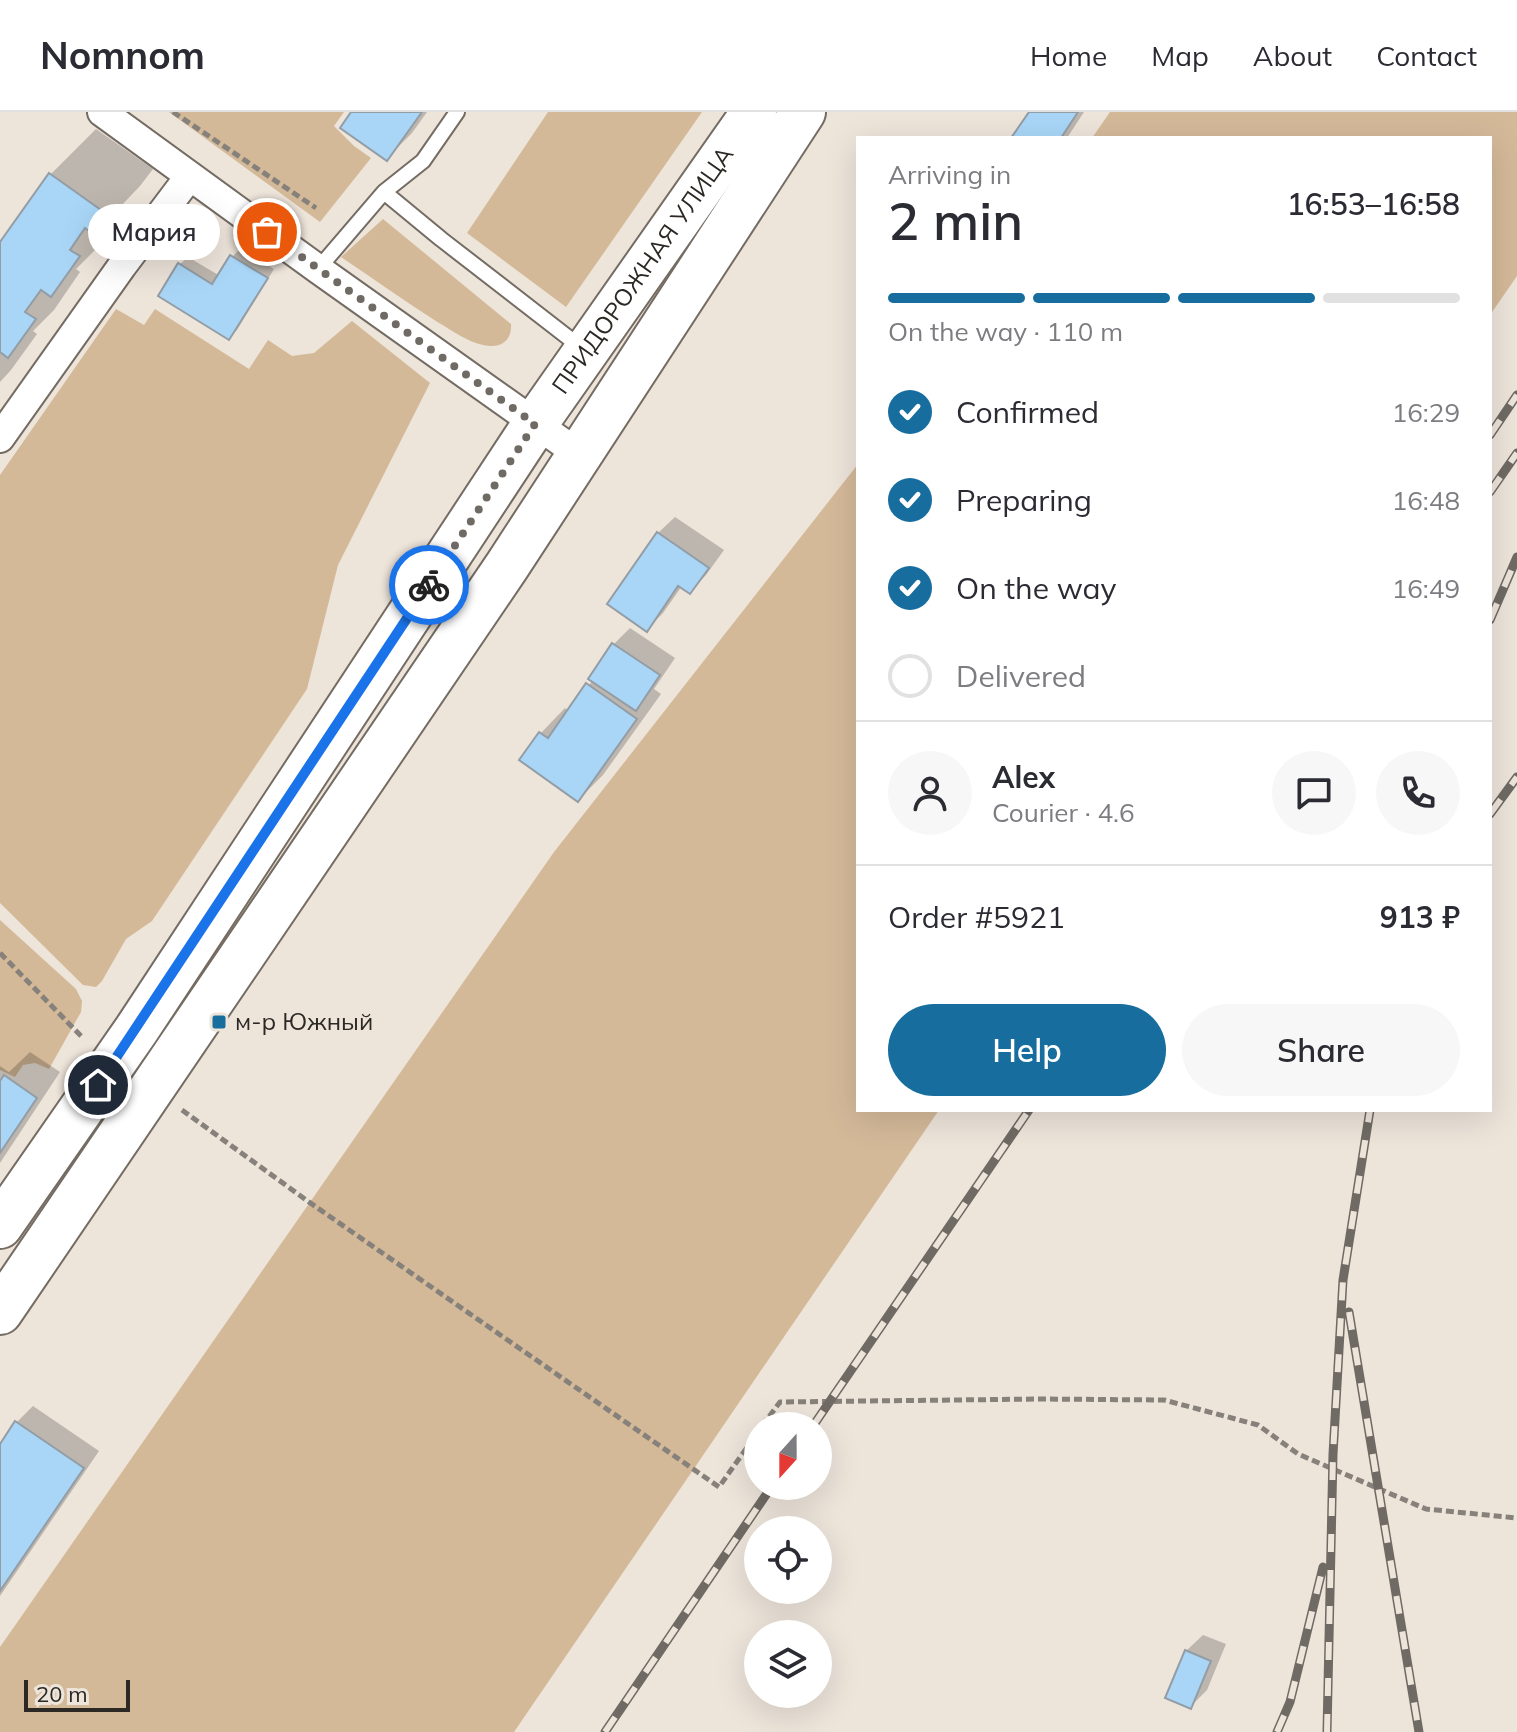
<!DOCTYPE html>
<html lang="en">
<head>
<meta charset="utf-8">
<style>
  :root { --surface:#fff; --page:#f7f7f7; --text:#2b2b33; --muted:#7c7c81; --line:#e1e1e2; --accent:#176e9e }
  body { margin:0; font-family:Mulish,sans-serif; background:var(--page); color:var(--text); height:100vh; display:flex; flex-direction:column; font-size:30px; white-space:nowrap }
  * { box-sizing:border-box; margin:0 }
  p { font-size:26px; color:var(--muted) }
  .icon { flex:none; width:44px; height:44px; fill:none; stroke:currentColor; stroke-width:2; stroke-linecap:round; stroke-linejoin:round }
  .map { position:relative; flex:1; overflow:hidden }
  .side { position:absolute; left:856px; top:24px; width:636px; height:976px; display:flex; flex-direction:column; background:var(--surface); border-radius:0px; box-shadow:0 8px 32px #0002 }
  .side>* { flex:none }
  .needle { width:52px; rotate:201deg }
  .tools { position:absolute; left:744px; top:1300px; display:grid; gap:16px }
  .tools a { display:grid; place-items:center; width:88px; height:88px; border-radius:50%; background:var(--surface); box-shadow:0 8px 32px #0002; font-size:40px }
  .scale { position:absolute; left:24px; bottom:20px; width:106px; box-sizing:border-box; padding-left:8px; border:4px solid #2c2925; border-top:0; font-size:22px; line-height:28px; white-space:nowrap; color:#2c2925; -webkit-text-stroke:6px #ede4da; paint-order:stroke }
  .pin { position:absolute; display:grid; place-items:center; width:68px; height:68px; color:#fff; margin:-34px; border:4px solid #fff; border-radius:50%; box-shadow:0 2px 8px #0007 }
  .courier { position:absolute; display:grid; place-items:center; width:80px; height:80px; margin:-40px; border:6px solid #1a73e8; border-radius:50%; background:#fff; color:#222; box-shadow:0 2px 10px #0007 }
  .bubble { position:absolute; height:56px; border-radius:28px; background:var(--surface); box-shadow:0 8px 32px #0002; font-size:26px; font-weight:600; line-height:56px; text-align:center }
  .headline em { font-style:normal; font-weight:600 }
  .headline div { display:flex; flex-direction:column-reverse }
  .headline { display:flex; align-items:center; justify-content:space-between; height:136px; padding:0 32px }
  h1 { font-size:52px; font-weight:600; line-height:60px }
  .bar { display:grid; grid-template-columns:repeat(4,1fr); gap:12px 8px; align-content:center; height:96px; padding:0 32px }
  .bar i { height:10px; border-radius:6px; background:var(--line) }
  .bar .current { background:var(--accent) }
  .bar p { grid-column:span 4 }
  .line { display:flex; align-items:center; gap:20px; padding:0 32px; border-top:2px solid var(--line) }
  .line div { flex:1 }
  .round { display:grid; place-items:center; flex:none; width:84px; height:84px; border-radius:42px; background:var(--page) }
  ol { padding:0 32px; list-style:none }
  li { display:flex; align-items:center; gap:24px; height:88px }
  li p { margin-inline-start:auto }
  li .icon { padding:8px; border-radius:50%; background:var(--accent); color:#fff; stroke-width:4 }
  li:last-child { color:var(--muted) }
  li i { width:44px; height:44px; border:4px solid var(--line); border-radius:50% }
  .action { display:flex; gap:16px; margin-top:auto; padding:16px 32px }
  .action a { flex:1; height:92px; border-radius:48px; background:var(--accent); color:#fff; font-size:32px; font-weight:600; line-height:92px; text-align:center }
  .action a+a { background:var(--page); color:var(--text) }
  header { display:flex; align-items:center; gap:48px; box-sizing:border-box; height:112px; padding:0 40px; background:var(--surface); border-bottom:2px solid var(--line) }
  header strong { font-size:38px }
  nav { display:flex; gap:44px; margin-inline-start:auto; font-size:28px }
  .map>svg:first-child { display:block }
</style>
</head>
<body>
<header>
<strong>Nomnom</strong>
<nav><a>Home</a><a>Map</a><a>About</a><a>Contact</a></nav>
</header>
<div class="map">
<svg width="1517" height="1620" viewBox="0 0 1517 1620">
  <rect width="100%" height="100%" fill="#ede4da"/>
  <path fill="#d4b999" d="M169,0H344L334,14L354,34L371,46L320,110Z
    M548,0H702L566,195L467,121Z
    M1110,0H1517V164L1490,203V26H1092Z
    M383,107L511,212C512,229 501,237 483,233C468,230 453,219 439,211C406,190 374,167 341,145Z
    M116,197L144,213L155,197L249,257L268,228L292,244L314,241L352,209L430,271L338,453L307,577L152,809L126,827L102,869L96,875L83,873L0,791V363Z
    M858,352V998H939L514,1620H0V1535L554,740Z
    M0,808L76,877L82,889L81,900L49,957L35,951L23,953L15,965L0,958Z"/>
  <path fill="#0003" d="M353,0H427L412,21L387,46Z
    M1032,0H1084L1067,26H1014Z
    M96,17L153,57L140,74L120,95L124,98L97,136L76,157L80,160L54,198L33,219L37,222L11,258L0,270V134L50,63Z
    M240,137L274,157L237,218L229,225L180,152L188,145L220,164L232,145Z
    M675,405L724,438L706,463L690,480L682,474L663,501L647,517L658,421Z
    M630,516L675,546L654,577L661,582L603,663L578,688L541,621L565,596L569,599L593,568L613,533Z
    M30,940L60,960L0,1051V954L9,960Z
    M33,1294L99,1339L0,1484V1335L17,1310Z
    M1203,1523L1226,1532L1207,1578L1190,1595L1186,1539Z"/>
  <path fill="#a9d6f7" stroke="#939da5" stroke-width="2" d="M351,0H422L387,49L340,16Z
    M1029,0H1078L1061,26H1011Z
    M49,61L108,103L94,123L85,116L70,138L80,144L51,185L41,178L25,200L36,207L8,246L0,240V130Z
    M230,143L268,166L229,228L158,184L178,151L212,172Z
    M657,420L709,456L690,482L678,474L647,520L607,492Z
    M612,531L660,563L636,599L588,567Z
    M586,571L637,607L578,690L519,648L539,620L548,626Z
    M4,963L37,986L0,1041V969Z
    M15,1309L84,1356L0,1479V1332Z
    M1185,1538L1211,1549L1191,1597L1165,1586Z"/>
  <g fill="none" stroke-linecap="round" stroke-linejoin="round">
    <defs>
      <path id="lane" d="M457,0L423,49L384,80L441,127L583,237
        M318,157L384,80"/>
      <path id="street" d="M102,0L318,157L580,343
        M0,326L122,154L189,65"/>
      <g id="primary">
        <path id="s1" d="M0,1114L137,917L535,312L754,0"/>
        <path d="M0,1200L507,454L803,0"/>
      </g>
    </defs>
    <use href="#lane" stroke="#746c63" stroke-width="18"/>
    <use href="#street" stroke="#746c63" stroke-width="32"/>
    <use href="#primary" stroke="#746c63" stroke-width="48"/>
    <path stroke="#87817b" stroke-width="5" stroke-dasharray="8 4" stroke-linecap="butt" d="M173,0L316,96
      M0,841L83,926
      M182,998L309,1090L719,1375L758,1320
      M762,1314L780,1290L1041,1287L1164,1288L1258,1313L1298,1342L1426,1397L1517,1406"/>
    <use href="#lane" stroke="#fff" stroke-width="14"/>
    <use href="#street" stroke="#fff" stroke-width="28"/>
    <use href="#primary" stroke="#fff" stroke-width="44"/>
    <defs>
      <path id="rail" d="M1490,323L1517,283
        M1490,380L1517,341
        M1490,508L1517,445
        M1490,702L1517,665
        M1349,1200L1419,1620
        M813,1314L1029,998
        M605,1620L772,1374
        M1277,1620L1290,1590L1323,1455
        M1327,1620L1333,1342L1343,1168L1370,998"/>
    </defs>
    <use href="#rail" stroke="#6f6a64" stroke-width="9"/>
    <use href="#rail" stroke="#ede4da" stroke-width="6" stroke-dasharray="18" stroke-linecap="butt"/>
  </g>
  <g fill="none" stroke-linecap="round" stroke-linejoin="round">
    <path stroke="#706a64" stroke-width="8" stroke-dasharray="0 14.4" d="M267,120L535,312L429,473"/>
    <path stroke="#1a73e8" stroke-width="10" d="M98,973L429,473"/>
  </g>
  <rect fill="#176e9e" stroke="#ede4da" stroke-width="3" x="211" y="902" width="16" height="16" rx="4"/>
  <g text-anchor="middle" stroke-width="7" stroke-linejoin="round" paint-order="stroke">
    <g font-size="24" fill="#2c2925" stroke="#ede4da">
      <text dy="8" stroke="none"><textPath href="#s1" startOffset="1152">ПРИДОРОЖНАЯ УЛИЦА</textPath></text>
    </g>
    <g font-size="24" fill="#2c2925" stroke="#ede4da" text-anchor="start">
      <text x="235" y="918">м-р Южный</text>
    </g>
  </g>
</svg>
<div class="tools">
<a><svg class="needle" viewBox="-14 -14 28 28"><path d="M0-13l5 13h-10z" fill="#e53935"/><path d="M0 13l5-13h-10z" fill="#7c7c81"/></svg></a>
<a><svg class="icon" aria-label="locate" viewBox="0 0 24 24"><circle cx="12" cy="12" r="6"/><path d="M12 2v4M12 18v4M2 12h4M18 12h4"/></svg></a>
<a><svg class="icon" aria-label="layers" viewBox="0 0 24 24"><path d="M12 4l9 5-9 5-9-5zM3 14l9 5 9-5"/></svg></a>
</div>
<div class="scale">20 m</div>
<div class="pin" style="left:267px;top:120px;background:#ea580c"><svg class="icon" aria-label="bag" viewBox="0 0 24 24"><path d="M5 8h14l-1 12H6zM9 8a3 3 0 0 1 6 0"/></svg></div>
<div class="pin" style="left:98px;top:973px;background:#1f2937"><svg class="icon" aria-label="home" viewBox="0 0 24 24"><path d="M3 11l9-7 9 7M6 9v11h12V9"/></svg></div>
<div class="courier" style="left:429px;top:473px"><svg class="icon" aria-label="bike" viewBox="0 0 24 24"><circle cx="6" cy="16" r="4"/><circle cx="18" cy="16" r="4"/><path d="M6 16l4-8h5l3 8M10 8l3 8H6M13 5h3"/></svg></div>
<div class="bubble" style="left:88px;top:92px;width:132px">Мария</div>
<section class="side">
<div class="headline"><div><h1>2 min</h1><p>Arriving in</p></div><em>16:53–16:58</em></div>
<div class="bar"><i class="current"></i><i class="current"></i><i class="current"></i><i></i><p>On the way · 110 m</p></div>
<ol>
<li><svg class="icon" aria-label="check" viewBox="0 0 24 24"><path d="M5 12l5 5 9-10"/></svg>Confirmed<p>16:29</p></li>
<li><svg class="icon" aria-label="check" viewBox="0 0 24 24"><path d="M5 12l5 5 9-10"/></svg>Preparing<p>16:48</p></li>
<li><svg class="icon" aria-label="check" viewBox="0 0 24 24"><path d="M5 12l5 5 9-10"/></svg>On the way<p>16:49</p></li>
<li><i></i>Delivered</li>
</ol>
<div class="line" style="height:144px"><a class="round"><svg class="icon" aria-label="person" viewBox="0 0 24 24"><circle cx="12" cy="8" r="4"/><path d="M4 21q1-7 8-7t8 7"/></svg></a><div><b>Alex</b><p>Courier · 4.6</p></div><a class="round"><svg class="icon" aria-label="chat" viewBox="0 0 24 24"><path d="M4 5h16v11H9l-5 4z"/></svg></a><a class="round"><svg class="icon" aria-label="phone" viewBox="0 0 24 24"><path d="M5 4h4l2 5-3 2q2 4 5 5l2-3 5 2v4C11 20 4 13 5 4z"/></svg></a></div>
<div class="line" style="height:104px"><div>Order #5921</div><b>913 ₽</b></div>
<div class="action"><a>Help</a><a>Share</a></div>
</section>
</div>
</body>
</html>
